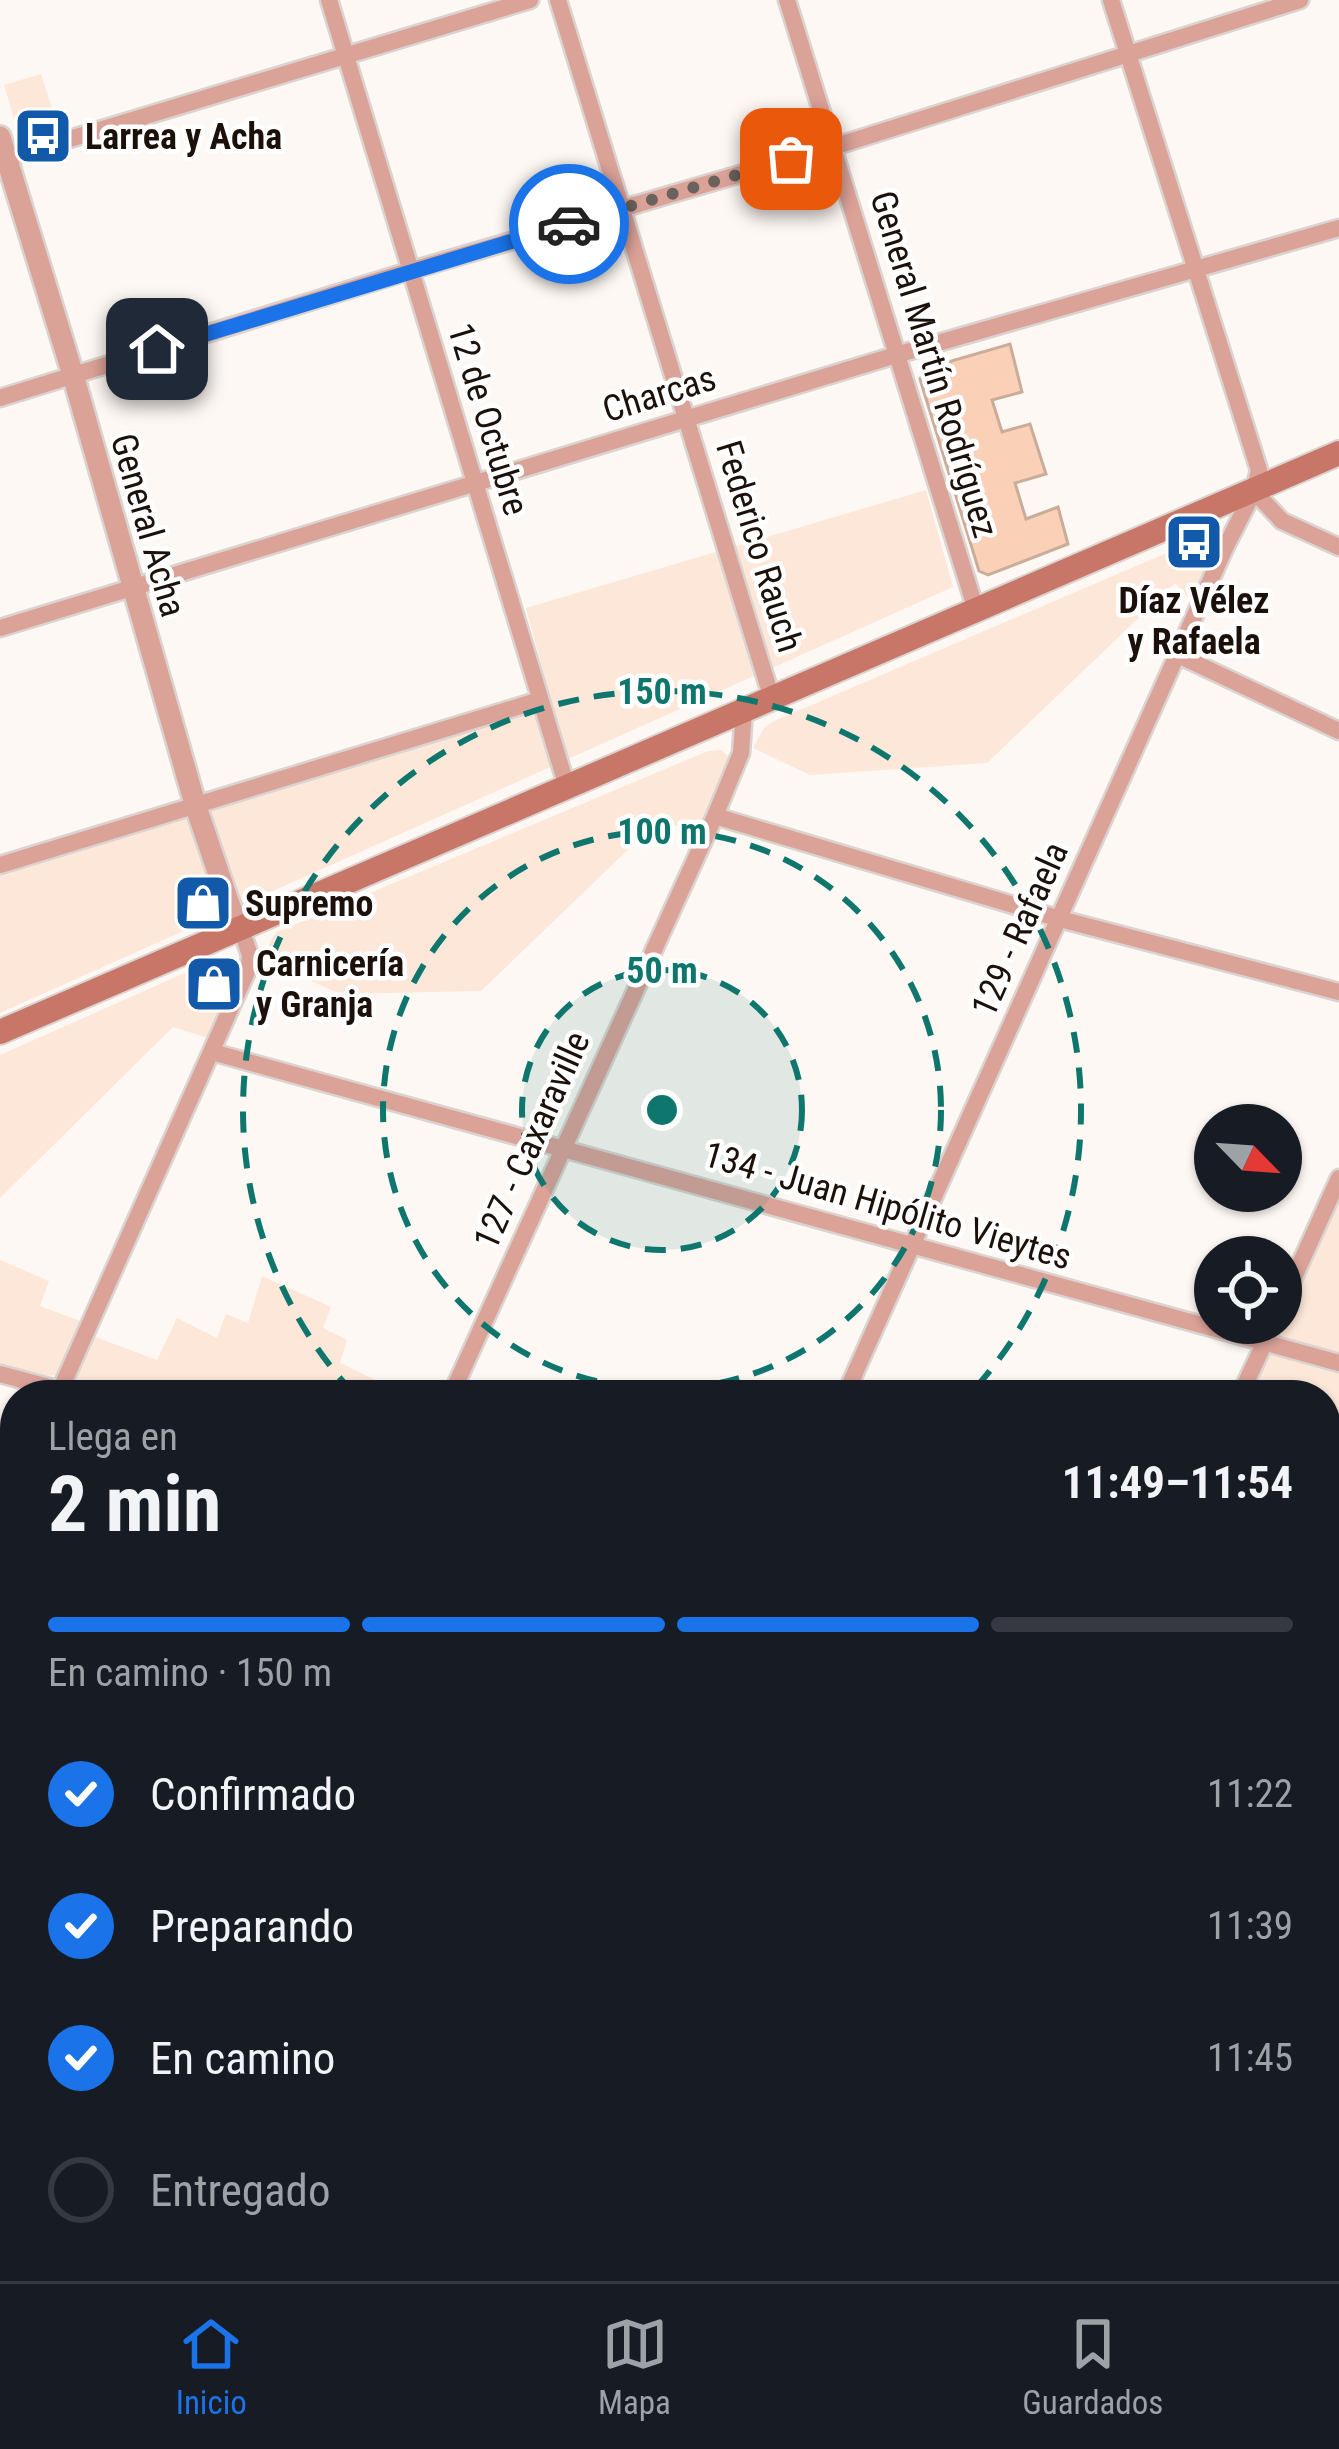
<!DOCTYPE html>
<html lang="es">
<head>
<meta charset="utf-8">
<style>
  :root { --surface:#171b24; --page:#242831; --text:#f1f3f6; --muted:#9ea1a6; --line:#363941; --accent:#1a73e8 }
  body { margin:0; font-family:"Roboto Condensed",sans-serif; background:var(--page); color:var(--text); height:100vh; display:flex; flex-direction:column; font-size:45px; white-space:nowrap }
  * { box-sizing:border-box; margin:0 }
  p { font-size:39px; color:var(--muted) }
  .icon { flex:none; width:66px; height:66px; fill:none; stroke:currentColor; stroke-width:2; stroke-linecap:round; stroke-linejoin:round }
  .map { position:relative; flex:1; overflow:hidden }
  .details { position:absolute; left:0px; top:1380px; width:1341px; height:903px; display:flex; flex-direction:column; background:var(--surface); border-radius:48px 48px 0 0; box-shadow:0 3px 9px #0004 }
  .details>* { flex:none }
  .needle { width:78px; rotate:115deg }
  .buttons { position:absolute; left:1194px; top:1104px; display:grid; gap:24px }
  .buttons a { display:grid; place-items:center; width:108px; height:108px; border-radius:50%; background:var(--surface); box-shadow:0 3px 9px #0004; font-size:60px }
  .pin { position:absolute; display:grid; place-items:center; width:102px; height:102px; color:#fff; margin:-51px; border-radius:24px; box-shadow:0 6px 18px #0006 }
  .courier { position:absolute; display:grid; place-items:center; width:120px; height:120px; margin:-60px; border:9px solid #1a73e8; border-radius:50%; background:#fff; color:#222; box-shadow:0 3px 15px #0007 }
  .head em { font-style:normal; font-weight:700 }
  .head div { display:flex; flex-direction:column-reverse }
  .head { display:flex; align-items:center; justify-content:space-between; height:204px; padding:0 48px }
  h1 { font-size:78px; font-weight:700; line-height:90px }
  .bar { display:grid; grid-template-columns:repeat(4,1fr); gap:18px 12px; align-content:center; height:144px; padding:0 48px }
  .bar i { height:15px; border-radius:9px; background:var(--line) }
  .bar .on { background:var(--accent) }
  .bar p { grid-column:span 4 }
  ol { padding:0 48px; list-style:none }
  li { display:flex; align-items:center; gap:36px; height:132px }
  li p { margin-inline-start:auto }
  li .icon { padding:12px; border-radius:50%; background:var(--accent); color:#fff; stroke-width:4 }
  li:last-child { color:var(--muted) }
  li i { width:66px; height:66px; border:6px solid var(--line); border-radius:50% }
  .menu { display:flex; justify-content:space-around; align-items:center; height:168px; border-top:3px solid var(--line); background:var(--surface); font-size:33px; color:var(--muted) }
  .menu a { display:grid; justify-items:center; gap:6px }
  .menu .on { color:var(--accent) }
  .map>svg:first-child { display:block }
</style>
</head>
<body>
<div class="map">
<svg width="1339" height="2281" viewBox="0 0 1339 2281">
  <rect width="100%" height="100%" fill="#fef8f4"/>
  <path fill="#fde7d8" d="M41,74L58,127L25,136L18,132L4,85Z
    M926,490L953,587L0,1013V872L551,701L526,608Z
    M1206,536L1212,539L1215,549L1191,601L1175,583L987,763L810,775L753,748L764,728L772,722Z
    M721,750L729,757L731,763L700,835L660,819L481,991L340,994L263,959L271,940L277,932L708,751Z
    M223,956L233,962L236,977L208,1038L173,1027L0,1198V1055Z
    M1339,1200V1949L1326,1978V1395H1250Z
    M0,1260L49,1281L40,1306L83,1322L57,1375L44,1376L0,1365Z
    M262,1276L331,1307L323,1328L347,1340L340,1363L407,1395H100L85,1391L74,1380L93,1336L157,1360L177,1318L217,1338L226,1314L248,1323Z
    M1339,2161V2281H1294L1298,2268H1326V2194Z
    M861,2268H1215L1210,2281H856Z"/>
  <path fill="#c4d597" d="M197,2268H348L343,2281H191Z"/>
  <path fill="#fad1b7" stroke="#c9ac9a" stroke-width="3" d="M1010,344L1022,392L992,400L1002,432L1030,424L1046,474L1015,483L1026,519L1058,507L1068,544L988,575L979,571L920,379L927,368Z
    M0,2137L15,2141V2220L0,2216Z"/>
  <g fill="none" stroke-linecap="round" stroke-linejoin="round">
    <defs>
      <path id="minor" d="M329,0L567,787
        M558,0L772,699
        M787,0L976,610
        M0,160L530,0
        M0,398L409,271L833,147L1300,0
        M1254,491L1282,521L1339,547
        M0,628L896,355L1339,228
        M1178,655L1339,731
        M715,816L1060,919L1339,992
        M0,865L540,700
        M212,1052C588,1153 962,1262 1339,1363
        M1281,1306L1339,1178
        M0,1374L78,1395
        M58,1395L249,967L250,955L241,929
        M451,1395L715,816L741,753L744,711
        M845,1395L1225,548L1254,491L1259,470L1111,0
        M1240,1395L1274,1323
        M0,1521L15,1488
        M1326,1735L1339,1739
        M0,1747L15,1751
        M0,2121L15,2125
        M539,2268L588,2281
        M46,2281L52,2268
        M441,2281L447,2268
        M837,2281L842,2268"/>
      <path id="tertiary" d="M0,137L73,375L195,804L230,907L241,929"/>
      <path id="secondary" d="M0,1032L1339,453"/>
      <path id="primary" d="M1326,2055L1339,2024
        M1240,2281L1245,2268"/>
    </defs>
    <use href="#minor" stroke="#dad3cf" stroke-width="21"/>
    <use href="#tertiary" stroke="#dad3cf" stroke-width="26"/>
    <use href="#secondary" stroke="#dad3cf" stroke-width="28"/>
    <use href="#primary" stroke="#dad3cf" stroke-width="32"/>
    <use href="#minor" stroke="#dba298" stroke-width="16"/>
    <use href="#tertiary" stroke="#dba298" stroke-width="21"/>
    <use href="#secondary" stroke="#c87668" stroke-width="24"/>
    <use href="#primary" stroke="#b85446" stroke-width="27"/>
    <defs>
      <path id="rail" d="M1326,2222L1339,2187
        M1326,2257L1339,2222
        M1304,2281L1309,2268"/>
    </defs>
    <use href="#rail" stroke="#5e554f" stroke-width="10"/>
    <use href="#rail" stroke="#fff" stroke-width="6" stroke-dasharray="18" stroke-linecap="butt"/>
  </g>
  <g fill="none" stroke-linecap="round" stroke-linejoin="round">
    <path stroke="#6a625c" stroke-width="12" stroke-dasharray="0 21.6" d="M569,224L791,159"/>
    <path stroke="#1a73e8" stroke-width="15" d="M157,349L569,224"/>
  </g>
  <circle cx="662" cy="1110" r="140" fill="#0f766e" fill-opacity=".12"/>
  <g fill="none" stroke="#0f766e" stroke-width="6" stroke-dasharray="21 15">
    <circle cx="662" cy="1110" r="140"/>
    <circle cx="662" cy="1110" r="279"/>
    <path d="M353 1393A419 419 0 1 1 971 1393"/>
  </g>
  <defs>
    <symbol id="bus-square" viewBox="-11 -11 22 22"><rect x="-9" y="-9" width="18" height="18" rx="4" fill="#1359a9" stroke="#fff"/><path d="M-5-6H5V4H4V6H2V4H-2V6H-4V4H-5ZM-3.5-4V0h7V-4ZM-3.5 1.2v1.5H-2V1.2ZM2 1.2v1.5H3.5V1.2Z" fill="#fff"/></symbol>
    <symbol id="shop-square" viewBox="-11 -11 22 22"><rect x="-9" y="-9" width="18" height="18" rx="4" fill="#1359a9" stroke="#fff"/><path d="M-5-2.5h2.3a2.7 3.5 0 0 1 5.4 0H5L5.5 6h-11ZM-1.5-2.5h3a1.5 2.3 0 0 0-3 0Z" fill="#fff"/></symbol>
  </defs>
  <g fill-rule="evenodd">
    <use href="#bus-square" x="10" y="103" width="66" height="66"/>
    <use href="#bus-square" x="1161" y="509" width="66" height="66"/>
    <use href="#shop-square" x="170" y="870" width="66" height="66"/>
    <use href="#shop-square" x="181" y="951" width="66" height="66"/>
  </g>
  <g text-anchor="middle" stroke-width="9" stroke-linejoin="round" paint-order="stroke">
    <g font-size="36" font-weight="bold" fill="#1b110a" stroke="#fff" text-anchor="start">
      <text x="85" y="149">Larrea y Acha</text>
      <text x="1194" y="613" text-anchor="middle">Díaz Vélez<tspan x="1194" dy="41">y Rafaela</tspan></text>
      <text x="245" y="916">Supremo</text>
      <text x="256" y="976">Carnicería<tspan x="256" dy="41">y Granja</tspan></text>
    </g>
    <g font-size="36" fill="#1b110a" stroke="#fff">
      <text transform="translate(935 364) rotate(73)" y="13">General Martín Rodríguez</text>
      <text transform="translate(659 393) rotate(-17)" y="13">Charcas</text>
      <text transform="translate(489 419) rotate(73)" y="13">12 de Octubre</text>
      <text transform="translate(149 525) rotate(74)" y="13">General Acha</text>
      <text transform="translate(760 546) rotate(73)" y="13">Federico Rauch</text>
      <text transform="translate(1019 929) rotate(-66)" y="13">129 - Rafaela</text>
      <text transform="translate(531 1140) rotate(-66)" y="13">127 - Caxaraville</text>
      <text transform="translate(888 1205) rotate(16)" y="13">134 - Juan Hipólito Vieytes</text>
    </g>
  </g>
  <circle cx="662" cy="1110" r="18" fill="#0f766e" stroke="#fff" stroke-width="6"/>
  <g font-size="36" text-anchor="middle" font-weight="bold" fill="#0f766e" stroke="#fff" stroke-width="9" stroke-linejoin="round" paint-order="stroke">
    <text x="662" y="704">150 m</text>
    <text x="662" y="844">100 m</text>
    <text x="662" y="983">50 m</text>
  </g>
</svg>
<div class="buttons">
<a><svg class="needle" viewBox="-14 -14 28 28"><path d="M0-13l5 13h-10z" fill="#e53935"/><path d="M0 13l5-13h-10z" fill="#9ea1a6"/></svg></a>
<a><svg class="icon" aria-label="locate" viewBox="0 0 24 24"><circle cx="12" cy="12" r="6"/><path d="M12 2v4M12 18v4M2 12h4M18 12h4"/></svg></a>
</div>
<div class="pin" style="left:791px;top:159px;background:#ea580c"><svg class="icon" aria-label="bag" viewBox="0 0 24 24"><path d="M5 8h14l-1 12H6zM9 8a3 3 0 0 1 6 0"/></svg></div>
<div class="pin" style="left:157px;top:349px;background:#1f2937"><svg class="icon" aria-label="home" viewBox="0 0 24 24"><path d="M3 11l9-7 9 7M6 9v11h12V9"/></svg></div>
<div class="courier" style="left:569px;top:224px"><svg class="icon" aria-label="car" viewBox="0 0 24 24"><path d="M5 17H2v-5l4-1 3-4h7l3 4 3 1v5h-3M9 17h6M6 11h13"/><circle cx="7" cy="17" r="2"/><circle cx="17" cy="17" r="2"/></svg></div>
<section class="details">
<div class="head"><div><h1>2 min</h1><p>Llega en</p></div><em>11:49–11:54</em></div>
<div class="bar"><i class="on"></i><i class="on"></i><i class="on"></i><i></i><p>En camino · 150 m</p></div>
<ol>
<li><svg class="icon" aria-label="check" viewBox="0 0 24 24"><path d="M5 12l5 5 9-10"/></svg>Confirmado<p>11:22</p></li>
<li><svg class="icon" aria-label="check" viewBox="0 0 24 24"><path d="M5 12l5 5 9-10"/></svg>Preparando<p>11:39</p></li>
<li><svg class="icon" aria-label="check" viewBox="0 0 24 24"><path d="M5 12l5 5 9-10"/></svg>En camino<p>11:45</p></li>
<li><i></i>Entregado</li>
</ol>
</section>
</div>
<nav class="menu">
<a class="on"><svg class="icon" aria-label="home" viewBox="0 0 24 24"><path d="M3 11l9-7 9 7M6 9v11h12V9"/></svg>Inicio</a>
<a><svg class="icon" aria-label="map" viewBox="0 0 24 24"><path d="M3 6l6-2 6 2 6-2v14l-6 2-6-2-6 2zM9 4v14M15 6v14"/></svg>Mapa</a>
<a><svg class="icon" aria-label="saved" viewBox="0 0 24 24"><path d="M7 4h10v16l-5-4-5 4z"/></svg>Guardados</a>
</nav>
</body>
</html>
